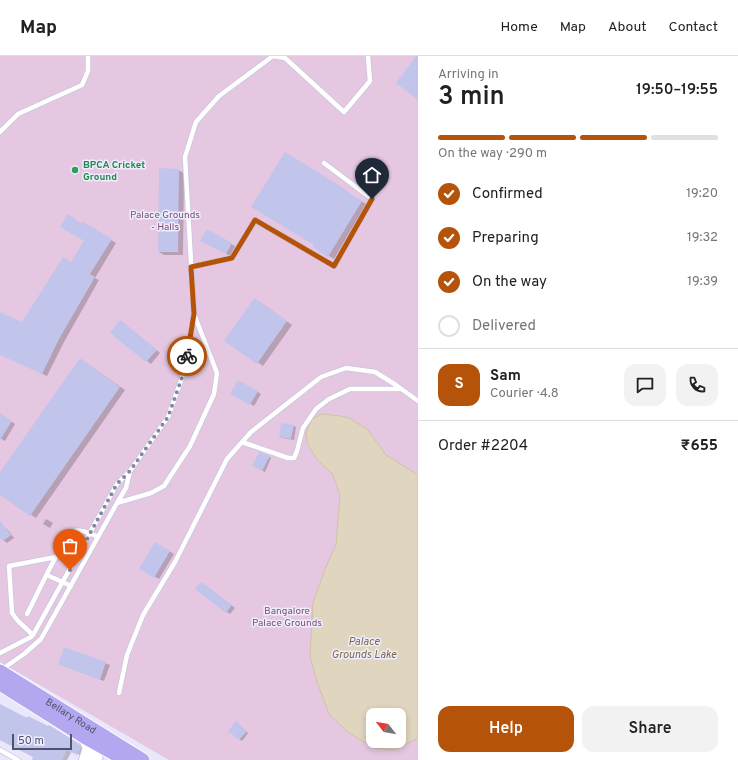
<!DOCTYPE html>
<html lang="en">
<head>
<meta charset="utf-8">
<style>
  :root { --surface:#fff; --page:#f2f2f2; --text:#202124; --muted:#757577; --line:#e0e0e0; --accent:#b45309 }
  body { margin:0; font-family:Overpass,sans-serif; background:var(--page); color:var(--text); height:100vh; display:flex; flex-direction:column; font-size:15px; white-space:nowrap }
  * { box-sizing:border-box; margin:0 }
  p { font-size:13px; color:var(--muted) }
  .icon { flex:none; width:22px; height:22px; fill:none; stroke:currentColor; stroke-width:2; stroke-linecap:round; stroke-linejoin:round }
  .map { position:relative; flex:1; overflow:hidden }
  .drawer { display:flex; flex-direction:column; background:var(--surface); width:320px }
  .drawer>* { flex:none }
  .needle { width:26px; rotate:301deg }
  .buttons { position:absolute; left:366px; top:652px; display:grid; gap:8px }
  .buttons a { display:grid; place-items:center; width:40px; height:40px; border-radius:8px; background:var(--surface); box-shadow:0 2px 6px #0003; font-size:20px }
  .scale { position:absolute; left:12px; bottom:10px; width:60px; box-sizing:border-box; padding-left:4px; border:2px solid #4f5370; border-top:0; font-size:11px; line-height:14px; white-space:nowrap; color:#4f5370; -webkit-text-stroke:3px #efedfd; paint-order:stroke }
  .pin { position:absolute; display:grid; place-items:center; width:34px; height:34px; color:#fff; margin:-41px -17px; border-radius:50% 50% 50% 0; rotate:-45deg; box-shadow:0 0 4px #0007 }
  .pin .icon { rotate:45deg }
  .courier { position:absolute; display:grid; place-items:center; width:40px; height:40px; margin:-20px; border:3px solid #b45309; border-radius:50%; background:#fff; color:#222; box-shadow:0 1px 5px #0007 }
  .overview em { font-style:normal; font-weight:600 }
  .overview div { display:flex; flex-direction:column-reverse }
  .overview { display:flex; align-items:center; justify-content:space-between; height:68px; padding:0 20px }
  h1 { font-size:26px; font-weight:600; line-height:30px }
  .bar { display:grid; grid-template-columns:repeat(4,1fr); gap:6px 4px; align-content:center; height:48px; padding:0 20px }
  .bar i { height:5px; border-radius:3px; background:var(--line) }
  .bar .on { background:var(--accent) }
  .bar p { grid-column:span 4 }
  .line { display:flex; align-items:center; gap:10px; padding:0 20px; border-top:1px solid var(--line) }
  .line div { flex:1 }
  .round { display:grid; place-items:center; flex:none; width:42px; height:42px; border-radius:12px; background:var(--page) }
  ol { padding:0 20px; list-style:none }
  li { display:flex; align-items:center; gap:12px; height:44px }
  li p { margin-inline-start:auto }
  li .icon { padding:4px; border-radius:50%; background:var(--accent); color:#fff; stroke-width:4 }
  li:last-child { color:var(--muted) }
  li i { width:22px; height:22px; border:2px solid var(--line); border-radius:50% }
  .button { display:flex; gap:8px; margin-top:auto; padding:8px 20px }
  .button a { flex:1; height:46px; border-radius:12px; background:var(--accent); color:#fff; font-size:16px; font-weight:600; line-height:46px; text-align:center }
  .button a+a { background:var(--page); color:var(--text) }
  header { display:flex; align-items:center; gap:24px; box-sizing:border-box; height:56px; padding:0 20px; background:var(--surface); border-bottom:1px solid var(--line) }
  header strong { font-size:19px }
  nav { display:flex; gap:22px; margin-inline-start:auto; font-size:14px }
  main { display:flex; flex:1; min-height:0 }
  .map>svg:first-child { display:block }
</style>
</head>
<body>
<header>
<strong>Map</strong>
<nav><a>Home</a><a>Map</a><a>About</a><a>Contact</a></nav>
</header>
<main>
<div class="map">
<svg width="418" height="704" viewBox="0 0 418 704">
  <rect width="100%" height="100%" fill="#e9e7f9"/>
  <path fill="#e5c7e2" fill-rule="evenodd" d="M0,0H418V704H169L0,606ZM373,659H399V685H373Z"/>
  <path fill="#e0d5be" stroke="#d1c3a5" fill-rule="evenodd" d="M322,358L341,360L349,362L367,373L386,399L418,419V682L395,694L374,692L348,676L329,658L316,623L310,600L313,547L325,513L336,489L340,439L332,417L317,404L307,387L306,377L312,363ZM373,659H399V685H373Z"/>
  <path fill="#0003" d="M285,98L349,137V138L366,148L334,203L314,191L315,189Z
    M178,114L184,117L183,199H164L159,196Z
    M82,166L116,187L95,222L99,224L64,286L47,320L0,298V257L22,267L71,207L85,184L82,168Z
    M207,174L235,190L230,200L202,184Z
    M260,246L292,269L263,310L225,284Z
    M121,265L160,297L151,308L112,276Z
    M85,306L125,334L36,462L0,438V417Z
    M238,325L261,338L254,350L231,337Z
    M0,358L15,368L5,385L0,382Z
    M294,370L296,371L294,384L282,382L280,381Z
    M269,400L271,402L265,416L254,410Z
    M46,463L53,467L50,472L43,468Z
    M0,471H3L7,473L14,482L7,487L3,484L0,480Z
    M155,487L174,498L159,523L140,512Z
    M205,529L235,552L230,558L227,556Z
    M65,592L110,609L104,625L59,608Z
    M0,649L28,664L49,671V670L83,691L82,700L72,695L67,704H33L35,701L0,684Z
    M238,668L248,677L242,685L239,683Z"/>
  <path fill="#c2c5eb" d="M416,0H418V44L396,27Z
    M285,96L345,133L344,134L362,145L328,201L313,191L314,189L251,151Z
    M159,112L179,113L178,196H158Z
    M68,158L81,167L82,165L112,183L90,218L95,221L59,283L42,318L0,299V256L22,266L63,201L71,206L84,185L60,171Z
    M207,173L232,187L226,198L200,185Z
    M254,242L287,265L257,308L224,285Z
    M120,264L157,294L146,306L110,277Z
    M80,302L120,331L30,460L0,439V416Z
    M238,324L258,335L250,349L230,338Z
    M0,357L12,365L0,384Z
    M281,367L294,369L291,383L279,381Z
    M259,396L270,400L262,415L252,410Z
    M0,465L11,479L3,485L0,482Z
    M155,486L170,495L154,522L139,513Z
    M201,526L232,549L226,557L195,533Z
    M64,591L106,606L100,624L58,608Z
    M0,648L27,662L28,660L48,670L49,669L78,687L81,692L77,699L67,694L62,704H32L33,701L0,684Z
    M236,665L247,675L239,684L228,675Z"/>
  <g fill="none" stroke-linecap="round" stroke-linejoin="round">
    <defs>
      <path id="service" d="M0,76L18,58L82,29L88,15V0
        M191,211L232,202L255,164L334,210L372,143L324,107
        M242,386L288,402H294L297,395L303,372L316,353L329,343L350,333H401
        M117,447L151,437L164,430L190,390L214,338L217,317L194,258
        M47,519L71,530
        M27,558C34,545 64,479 74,475C81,473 92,478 98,481
        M33,579L18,565L12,557L9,510L56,501
        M0,597L31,581L33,579L117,428L130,415L168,361L185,313L194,258L185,101L196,66L219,40L273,0L285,2L344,56L370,25L368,0
        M1,614L24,598L41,583L117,447L126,432L130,415
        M119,637L127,599L143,559L175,506L227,403L251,376L321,321L346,312L375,316L396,329L418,345
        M0,694L18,704"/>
      <path id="secondary" d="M84,681L89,692L85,704
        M94,686L97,697L96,704"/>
      <g id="primary">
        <path id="s1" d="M0,615L143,704"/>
        <path d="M0,628L84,681L125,704"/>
      </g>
    </defs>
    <use href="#service" stroke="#c7c6df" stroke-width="6"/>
    <use href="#secondary" stroke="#c4c4e3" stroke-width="14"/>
    <use href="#primary" stroke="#fff" stroke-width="15"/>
    <use href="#service" stroke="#fff" stroke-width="4.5"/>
    <use href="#secondary" stroke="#fff" stroke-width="12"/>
    <use href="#primary" stroke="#b3a8f0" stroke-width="13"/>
  </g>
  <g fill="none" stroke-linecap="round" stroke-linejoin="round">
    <path stroke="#8587a0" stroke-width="4" stroke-dasharray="0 7.2" d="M70,514L117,428L130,415L168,361L185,313L187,300"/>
    <path stroke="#b45309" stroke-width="5" d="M187,300L194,258L191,211L232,202L255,164L334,210L372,143"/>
  </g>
  <circle fill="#2e9e5b" stroke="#efedfd" stroke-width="1.5" cx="75" cy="114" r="4"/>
  <g text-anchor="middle" stroke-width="3" stroke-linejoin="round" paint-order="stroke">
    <g font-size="10" font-weight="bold" fill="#27864d" stroke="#efedfd" text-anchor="start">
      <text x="83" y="112">BPCA Cricket<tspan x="83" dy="12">Ground</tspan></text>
    </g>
    <g font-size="10" fill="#7f4e74" stroke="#efedfd">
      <text x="165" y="162">Palace Grounds<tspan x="165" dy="12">- Halls</tspan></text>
      <text x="287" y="558">Bangalore<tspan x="287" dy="12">Palace Grounds</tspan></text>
    </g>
    <g font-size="10" fill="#4f5370" stroke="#efedfd">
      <text dy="4" stroke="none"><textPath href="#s1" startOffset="84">Bellary Road</textPath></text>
    </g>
    <g font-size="11" font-style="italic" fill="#7a6a48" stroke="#efedfd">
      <text x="364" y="589">Palace<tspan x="364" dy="13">Grounds Lake</tspan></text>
    </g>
  </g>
</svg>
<div class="buttons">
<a><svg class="needle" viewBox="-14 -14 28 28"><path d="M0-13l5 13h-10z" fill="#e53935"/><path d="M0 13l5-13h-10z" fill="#757577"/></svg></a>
</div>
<div class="scale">50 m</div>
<div class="pin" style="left:70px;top:514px;background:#ea580c"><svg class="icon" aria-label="bag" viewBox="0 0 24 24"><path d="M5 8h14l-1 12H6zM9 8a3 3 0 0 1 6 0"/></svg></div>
<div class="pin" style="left:372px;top:143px;background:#1f2937"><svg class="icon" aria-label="home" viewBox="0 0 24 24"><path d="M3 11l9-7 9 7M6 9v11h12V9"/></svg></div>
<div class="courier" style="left:187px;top:300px"><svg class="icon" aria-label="bike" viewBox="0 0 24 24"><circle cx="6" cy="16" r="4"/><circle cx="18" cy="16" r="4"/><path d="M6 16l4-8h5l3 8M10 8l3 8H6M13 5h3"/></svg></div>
</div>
<section class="drawer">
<div class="overview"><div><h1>3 min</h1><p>Arriving in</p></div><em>19:50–19:55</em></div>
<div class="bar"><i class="on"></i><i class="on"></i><i class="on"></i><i></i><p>On the way · 290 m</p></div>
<ol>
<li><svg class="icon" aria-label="check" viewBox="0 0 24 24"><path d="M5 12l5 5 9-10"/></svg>Confirmed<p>19:20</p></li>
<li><svg class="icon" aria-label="check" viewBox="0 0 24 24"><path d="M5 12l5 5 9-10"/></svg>Preparing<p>19:32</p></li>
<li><svg class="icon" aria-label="check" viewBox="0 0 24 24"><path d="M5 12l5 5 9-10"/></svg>On the way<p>19:39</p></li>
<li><i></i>Delivered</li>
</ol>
<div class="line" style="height:72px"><b class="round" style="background:var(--accent);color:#fff">S</b><div><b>Sam</b><p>Courier · 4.8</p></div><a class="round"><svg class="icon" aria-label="chat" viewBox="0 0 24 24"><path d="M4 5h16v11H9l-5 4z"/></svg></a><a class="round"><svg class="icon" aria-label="phone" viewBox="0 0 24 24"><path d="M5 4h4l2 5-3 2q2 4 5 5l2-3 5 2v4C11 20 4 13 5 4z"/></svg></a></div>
<div class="line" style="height:52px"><div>Order #2204</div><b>₹655</b></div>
<div class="button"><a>Help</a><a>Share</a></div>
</section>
</main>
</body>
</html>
